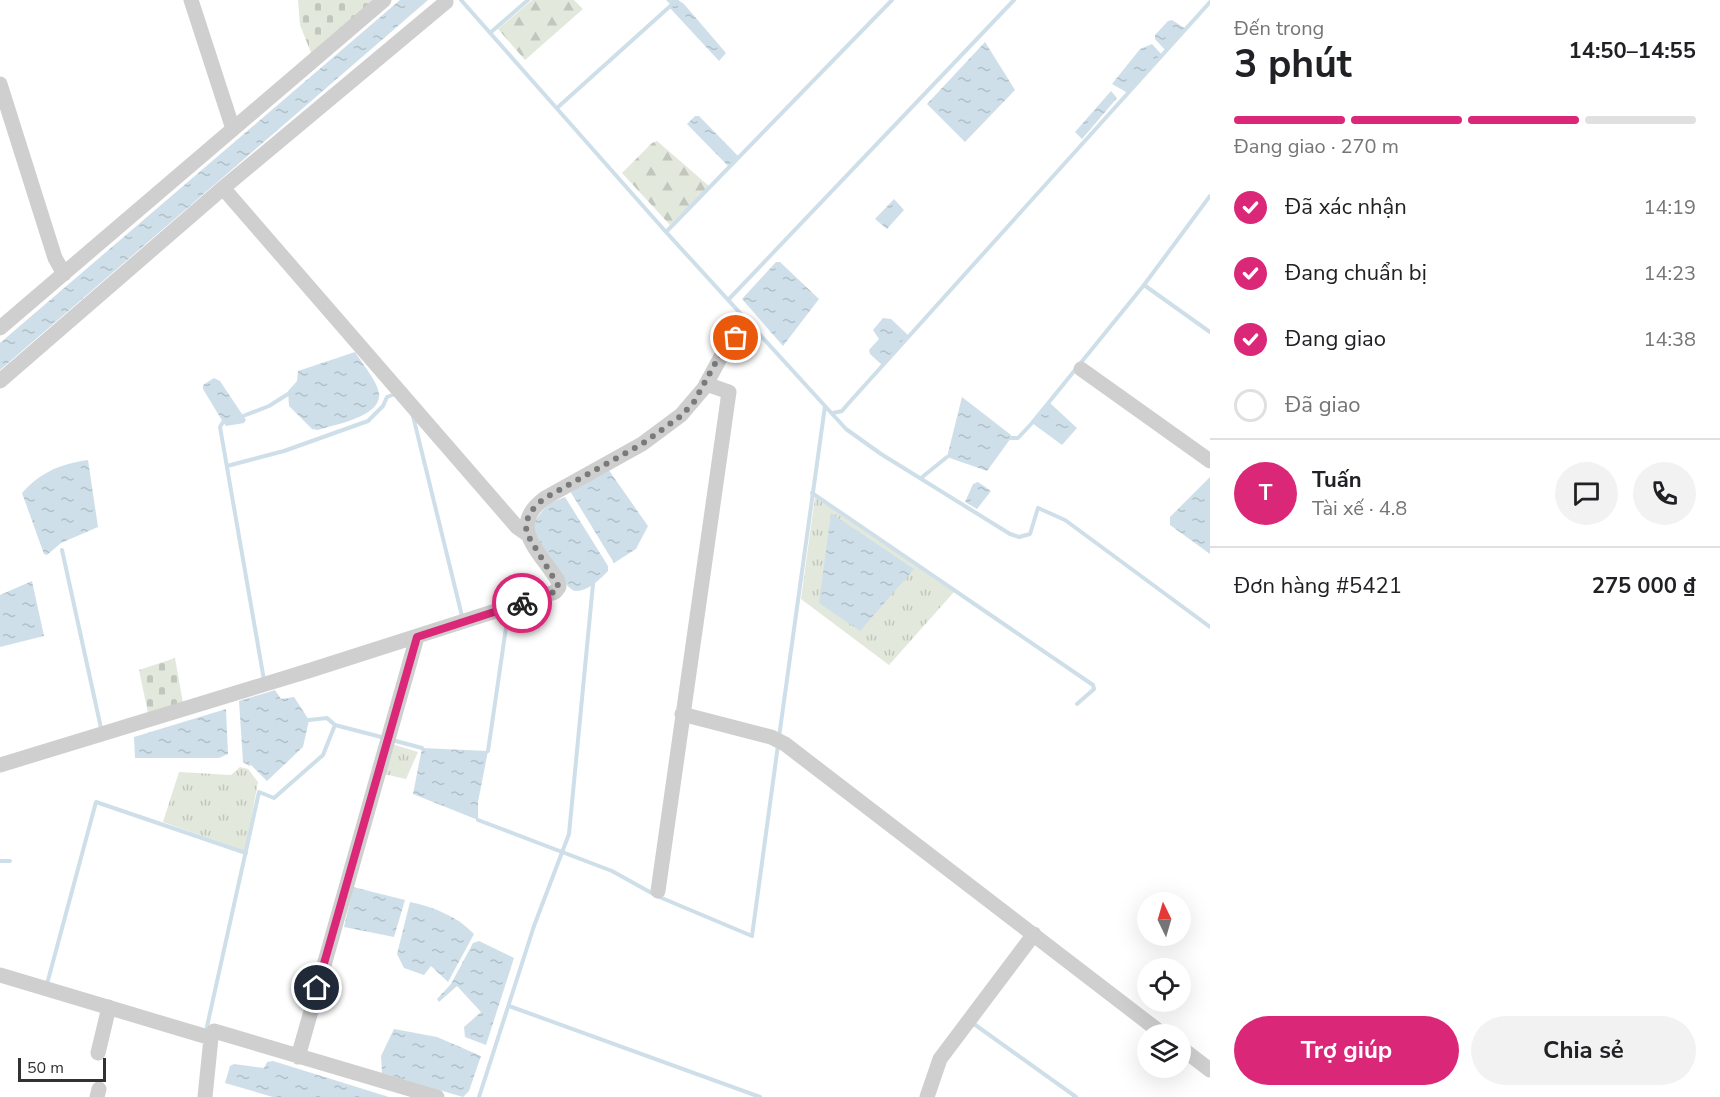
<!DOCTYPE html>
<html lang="vi">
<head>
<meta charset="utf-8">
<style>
  :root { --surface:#fff; --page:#f2f2f2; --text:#202124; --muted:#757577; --line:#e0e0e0; --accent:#db2777 }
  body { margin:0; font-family:"Nunito Sans",sans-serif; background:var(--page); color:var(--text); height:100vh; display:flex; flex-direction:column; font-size:22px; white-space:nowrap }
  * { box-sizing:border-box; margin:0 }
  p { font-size:20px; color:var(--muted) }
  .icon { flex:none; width:33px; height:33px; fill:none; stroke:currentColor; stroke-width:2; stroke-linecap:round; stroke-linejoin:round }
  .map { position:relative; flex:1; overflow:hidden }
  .sheet { display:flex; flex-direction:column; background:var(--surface); width:510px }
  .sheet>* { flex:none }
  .needle { width:39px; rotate:355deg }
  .controls { position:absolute; left:1137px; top:892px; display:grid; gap:12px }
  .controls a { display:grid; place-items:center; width:54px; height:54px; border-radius:50%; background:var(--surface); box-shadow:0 6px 24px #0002; font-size:30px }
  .scale { position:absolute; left:18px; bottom:15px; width:88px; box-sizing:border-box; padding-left:6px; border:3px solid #323232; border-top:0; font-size:16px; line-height:21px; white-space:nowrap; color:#323232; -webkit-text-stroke:4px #fff; paint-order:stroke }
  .pin { position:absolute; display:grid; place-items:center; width:51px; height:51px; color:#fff; margin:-26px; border:3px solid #fff; border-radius:50%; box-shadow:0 2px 6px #0007 }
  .courier { position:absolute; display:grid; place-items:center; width:60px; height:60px; margin:-30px; border:4px solid #db2777; border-radius:50%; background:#fff; color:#222; box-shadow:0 2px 8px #0007 }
  .summary em { font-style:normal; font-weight:700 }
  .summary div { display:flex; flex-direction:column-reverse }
  .summary { display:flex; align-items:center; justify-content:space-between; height:102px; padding:0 24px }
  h1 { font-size:39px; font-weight:700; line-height:45px }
  .bar { display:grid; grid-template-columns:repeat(4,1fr); gap:9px 6px; align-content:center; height:72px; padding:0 24px }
  .bar i { height:8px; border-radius:4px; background:var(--line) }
  .bar .active { background:var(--accent) }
  .bar p { grid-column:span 4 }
  .line { display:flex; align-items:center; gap:15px; padding:0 24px; border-top:2px solid var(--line) }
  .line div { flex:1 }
  .round { display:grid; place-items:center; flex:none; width:63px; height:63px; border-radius:32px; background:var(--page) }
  ol { padding:0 24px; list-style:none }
  li { display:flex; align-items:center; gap:18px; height:66px }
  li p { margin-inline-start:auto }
  li .icon { padding:6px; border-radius:50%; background:var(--accent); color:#fff; stroke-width:4 }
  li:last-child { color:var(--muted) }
  li i { width:33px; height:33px; border:3px solid var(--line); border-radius:50% }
  .cta { display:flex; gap:12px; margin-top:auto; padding:12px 24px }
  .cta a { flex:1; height:69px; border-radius:36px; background:var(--accent); color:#fff; font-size:24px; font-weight:700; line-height:69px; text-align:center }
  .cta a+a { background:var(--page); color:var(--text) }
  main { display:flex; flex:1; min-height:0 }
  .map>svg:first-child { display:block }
</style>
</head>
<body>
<main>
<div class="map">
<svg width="1210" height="1097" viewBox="0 0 1210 1097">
  <defs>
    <pattern id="grass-tufts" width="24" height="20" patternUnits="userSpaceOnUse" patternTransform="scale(1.5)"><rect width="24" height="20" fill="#e2e8dc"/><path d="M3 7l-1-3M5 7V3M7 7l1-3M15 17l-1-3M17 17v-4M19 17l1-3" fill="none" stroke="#c2c7bd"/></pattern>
    <pattern id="forest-firs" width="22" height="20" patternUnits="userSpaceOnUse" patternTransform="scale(1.5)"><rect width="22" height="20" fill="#e2e8dc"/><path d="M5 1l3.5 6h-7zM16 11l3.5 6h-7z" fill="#c2c7bd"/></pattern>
    <pattern id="cemetery-stones" width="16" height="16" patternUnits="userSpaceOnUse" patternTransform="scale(1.5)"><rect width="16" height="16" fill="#e2e8dc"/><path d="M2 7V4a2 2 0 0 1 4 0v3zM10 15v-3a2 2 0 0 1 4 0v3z" fill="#c2c7bd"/></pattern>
    <pattern id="water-ripples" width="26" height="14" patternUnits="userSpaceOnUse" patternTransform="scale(1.5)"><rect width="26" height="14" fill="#cedfe9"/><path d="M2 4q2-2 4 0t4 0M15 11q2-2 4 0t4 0" fill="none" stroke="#b1c0c8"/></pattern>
  </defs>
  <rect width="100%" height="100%" fill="#fff"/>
  <path fill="url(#grass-tufts)" d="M815,497L954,592L889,665L801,599Z
    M392,744L418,752L406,779L384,774Z
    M240,767L248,769L258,782L245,851L163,822L179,772L231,775Z"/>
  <path fill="url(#forest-firs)" d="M532,0H574L583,9L525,60L498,29Z
    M657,141L709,186L670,225L622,173L652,143Z"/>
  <path fill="url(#cemetery-stones)" d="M298,0H376L312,55L300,25Z
    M175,658L183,703L148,713L139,670Z"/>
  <path fill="url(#water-ripples)" d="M400,0H428L0,370V343Z
    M666,0H678L684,4L726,53L719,61L669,7L671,5Z
    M1172,20L1186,29L1166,51L1155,39V35L1168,21Z
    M985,42L1015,90L965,142L927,104Z
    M1152,44L1162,55L1128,93L1112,84L1140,49Z
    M1111,91L1117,98L1082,139L1075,132Z
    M695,116H699L739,157L729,167L687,124Z
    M894,199L904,210L887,229L875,219Z
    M776,262H780L819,299L783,346L742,299Z
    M883,318L891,319L908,335L882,365L870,354L869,350L879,339L873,330Z
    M355,352C362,363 377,381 379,393C382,417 335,424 318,430L312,429L289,406L288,391L297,381L298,371Z
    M214,378L220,381L246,420L244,423L226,426L223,422L203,389V385Z
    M962,397L1011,435V438L987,471L947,457Z
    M1049,402L1077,428L1062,445L1032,423Z
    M88,460L98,527L61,543L47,555L44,554L22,493C41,472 60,464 88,460Z
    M608,469L648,526L636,549L614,563L570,491Z
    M1210,477V554L1170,525V517Z
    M978,482L991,491L977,509L965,502L973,484Z
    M565,497L608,566V571C600,579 589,591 576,591C564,591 540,542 533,531L532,524L548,504Z
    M831,513L914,569L860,631L819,603Z
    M32,581L44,636L0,647V595Z
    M275,690L281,699L294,697L309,720L303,747L267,781L251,765L249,766L243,762L239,701Z
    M226,709L228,754L219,758H135L134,737Z
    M422,748L488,751L478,802V820L413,794Z
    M353,887L405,900L394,937L344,927Z
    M410,902C433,907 457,916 474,934L448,982L431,966L424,975L404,968L397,954Z
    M479,941L514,958L486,1045L465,1037L464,1027L481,1012L457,986L439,1002L437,999L451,984L473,943Z
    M394,1029L437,1037L481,1056L469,1091L463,1097L382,1073L381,1056Z
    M273,1061L389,1097H273L225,1083L230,1066L234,1064L264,1068L267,1062Z"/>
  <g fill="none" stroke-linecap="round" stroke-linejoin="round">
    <path stroke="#cedfe9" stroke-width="4" d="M461,0L666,232L846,429L881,454L1010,534L1019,537L1030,534L1038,508L1065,520L1210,627
      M490,33L528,0
      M557,108L677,0
      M666,232L892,0
      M1144,285L1210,332
      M729,299L1014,0
      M833,413L842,411L847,405L1210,2
      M243,416L269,406L288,394
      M413,416L462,616
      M223,422L220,427L264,680
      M1011,438H1018L1032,423L1144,285L1210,196
      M227,466L284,451L368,421L383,406L387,397L395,394
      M921,478L947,457
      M812,493L1093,685L1094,689L1077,704
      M62,550L101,728
      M309,720L327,718L335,725L385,738
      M779,737L825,406
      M392,740L422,748
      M488,751L508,614
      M478,820L612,871L657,896L752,936L778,745
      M0,861H10
      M47,984L96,802L246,853
      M509,1006L760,1097
      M974,1024L1076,1097
      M206,1031L259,792L274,798L323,755L335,725
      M479,1097L534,926L569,834L593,584"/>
    <path stroke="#cfcfcf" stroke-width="15" d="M191,0L233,129
      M0,84L55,258L64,274
      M223,188L517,527L527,534
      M0,328L384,0
      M1081,369L1210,461
      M0,381L223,188L446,2
      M682,714L771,737L785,744L1164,1035
      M0,765L308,671L555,592L559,587L558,581C540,551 506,527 545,498L642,444L681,415L704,388L724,351L748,325
      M658,891L729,392L706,384
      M0,975L211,1038
      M1180,1047L1210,1070
      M98,1053L109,1007
      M298,1057L417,637
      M97,1097L99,1089
      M205,1097L211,1038L214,1031L437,1097
      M927,1097L940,1059L1034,934"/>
  </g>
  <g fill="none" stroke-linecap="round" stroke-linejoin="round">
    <path stroke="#7a7a7a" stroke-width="6" stroke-dasharray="0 10.8" d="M522,603L552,593L559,587L527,534C523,518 534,506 545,498L642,444L681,416L694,402L717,360L736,338"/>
    <path stroke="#db2777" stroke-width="8" d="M317,988L417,637L522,603"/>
  </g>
</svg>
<div class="controls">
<a><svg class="needle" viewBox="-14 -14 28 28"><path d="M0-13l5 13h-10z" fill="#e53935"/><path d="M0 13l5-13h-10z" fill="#757577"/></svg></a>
<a><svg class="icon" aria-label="locate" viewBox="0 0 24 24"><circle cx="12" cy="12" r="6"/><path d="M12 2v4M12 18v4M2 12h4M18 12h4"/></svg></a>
<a><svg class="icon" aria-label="layers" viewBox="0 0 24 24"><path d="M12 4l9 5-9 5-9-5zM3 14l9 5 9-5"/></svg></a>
</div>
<div class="scale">50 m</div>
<div class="pin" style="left:736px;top:338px;background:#ea580c"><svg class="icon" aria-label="bag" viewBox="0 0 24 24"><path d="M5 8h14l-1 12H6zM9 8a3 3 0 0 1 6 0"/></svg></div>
<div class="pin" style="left:317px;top:988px;background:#1f2937"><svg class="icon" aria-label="home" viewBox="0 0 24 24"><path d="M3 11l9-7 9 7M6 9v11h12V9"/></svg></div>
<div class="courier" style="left:522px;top:603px"><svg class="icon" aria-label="bike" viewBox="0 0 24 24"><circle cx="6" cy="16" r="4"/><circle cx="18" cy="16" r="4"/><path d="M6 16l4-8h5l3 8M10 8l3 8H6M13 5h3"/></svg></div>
</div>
<section class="sheet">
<div class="summary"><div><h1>3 phút</h1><p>Đến trong</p></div><em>14:50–14:55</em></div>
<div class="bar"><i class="active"></i><i class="active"></i><i class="active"></i><i></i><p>Đang giao · 270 m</p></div>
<ol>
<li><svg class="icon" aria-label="check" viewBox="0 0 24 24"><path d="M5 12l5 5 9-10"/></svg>Đã xác nhận<p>14:19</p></li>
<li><svg class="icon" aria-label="check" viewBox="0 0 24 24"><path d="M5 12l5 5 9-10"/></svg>Đang chuẩn bị<p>14:23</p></li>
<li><svg class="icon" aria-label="check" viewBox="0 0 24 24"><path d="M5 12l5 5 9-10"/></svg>Đang giao<p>14:38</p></li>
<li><i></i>Đã giao</li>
</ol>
<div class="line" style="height:108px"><b class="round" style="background:var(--accent);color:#fff">T</b><div><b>Tuấn</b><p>Tài xế · 4.8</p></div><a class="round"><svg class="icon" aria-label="chat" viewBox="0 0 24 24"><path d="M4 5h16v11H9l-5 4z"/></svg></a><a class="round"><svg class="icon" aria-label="phone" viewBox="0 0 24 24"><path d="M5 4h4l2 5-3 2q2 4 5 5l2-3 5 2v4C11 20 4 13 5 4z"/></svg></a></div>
<div class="line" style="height:78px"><div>Đơn hàng #5421</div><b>275 000 ₫</b></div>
<div class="cta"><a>Trợ giúp</a><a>Chia sẻ</a></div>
</section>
</main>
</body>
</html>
